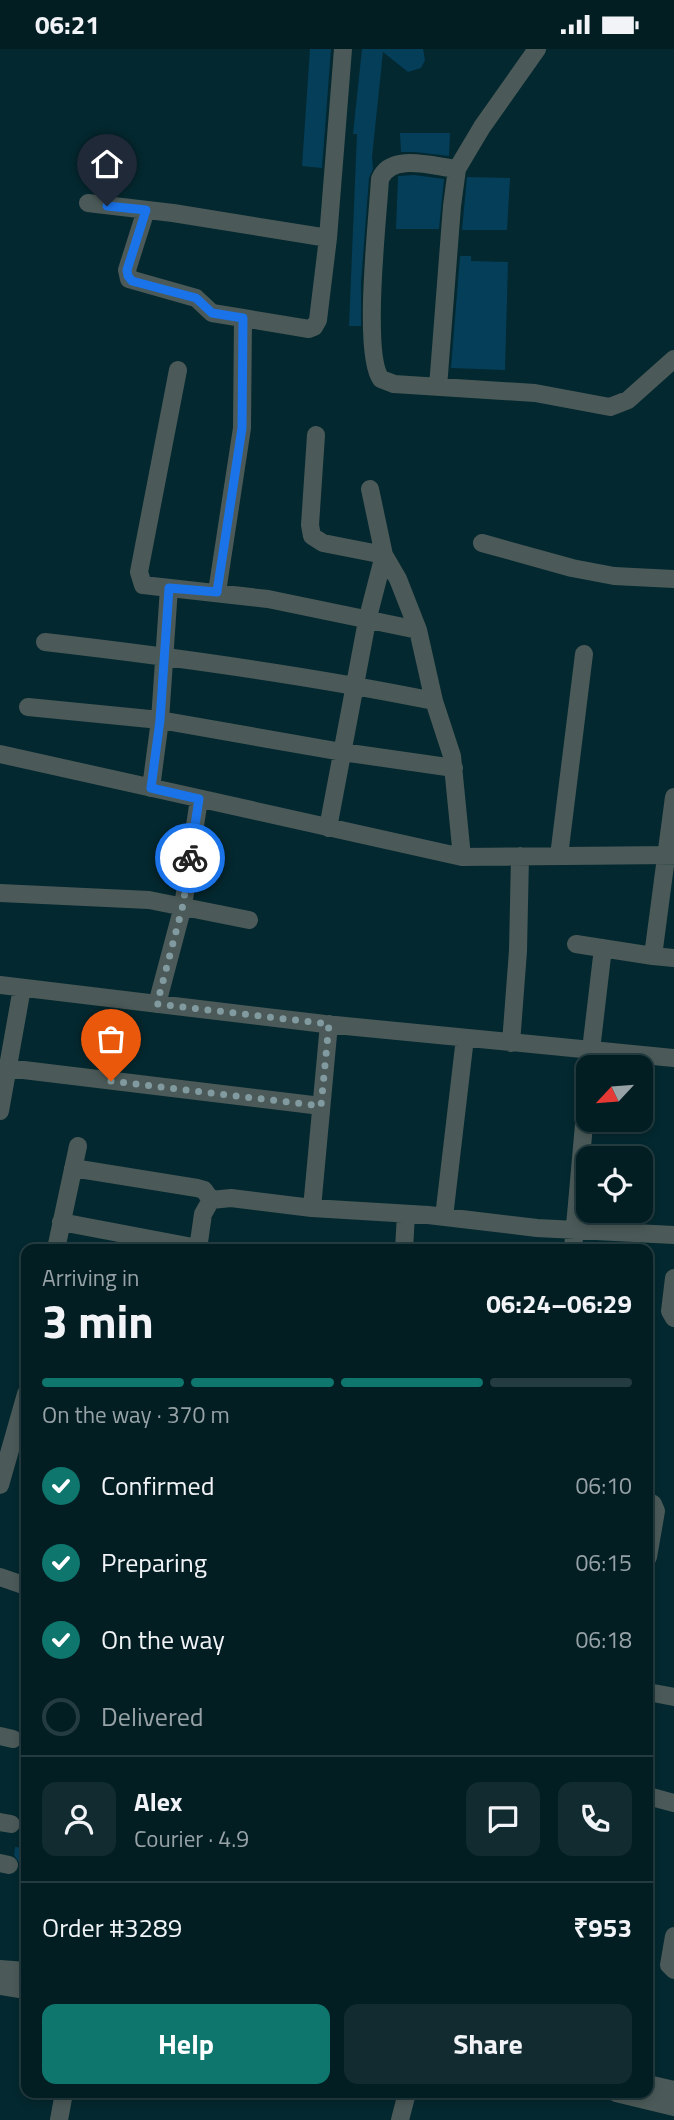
<!DOCTYPE html>
<html lang="en">
<head>
<meta charset="utf-8">
<style>
  :root { --surface:#031e23; --page:#112b30; --text:#f1f3f6; --muted:#97a2a6; --line:#243c41; --accent:#0f766e }
  body { margin:0; font-family:"Titillium Web",sans-serif; background:var(--page); color:var(--text); height:100vh; display:flex; flex-direction:column; font-size:26px; white-space:nowrap }
  * { box-sizing:border-box; margin:0 }
  p { font-size:23px; color:var(--muted) }
  .icon { flex:none; width:38px; height:38px; fill:none; stroke:currentColor; stroke-width:2; stroke-linecap:round; stroke-linejoin:round }
  .map { position:relative; flex:1; overflow:hidden }
  .drawer { position:absolute; left:21px; top:1195px; width:632px; height:854px; display:flex; flex-direction:column; background:var(--surface); border-radius:14px; box-shadow:0 4px 10px #0003,0 0 0 2px var(--line) }
  .drawer>* { flex:none }
  .needle { width:46px; rotate:244deg }
  .fabs { position:absolute; left:576px; top:1006px; display:grid; gap:14px }
  .fabs a { display:grid; place-items:center; width:77px; height:77px; border-radius:14px; background:var(--surface); box-shadow:0 4px 10px #0003,0 0 0 2px var(--line); font-size:35px }
  .pin { position:absolute; display:grid; place-items:center; width:60px; height:60px; color:#fff; margin:-72px -30px; border-radius:50% 50% 50% 0; rotate:-45deg; box-shadow:0 0 7px #0007 }
  .pin .icon { rotate:45deg }
  .courier { position:absolute; display:grid; place-items:center; width:70px; height:70px; margin:-35px; border:5px solid #1a73e8; border-radius:50%; background:#fff; color:#222; box-shadow:0 2px 9px #0007 }
  .overview em { font-style:normal; font-weight:700 }
  .overview div { display:flex; flex-direction:column-reverse }
  .overview { display:flex; align-items:center; justify-content:space-between; height:119px; padding:0 21px }
  h1 { font-size:46px; font-weight:700; line-height:52px }
  .bar { display:grid; grid-template-columns:repeat(4,1fr); gap:10px 7px; align-content:center; height:84px; padding:0 21px }
  .bar i { height:9px; border-radius:5px; background:var(--line) }
  .bar .active { background:var(--accent) }
  .bar p { grid-column:span 4 }
  .line { display:flex; align-items:center; gap:18px; padding:0 21px; border-top:2px solid var(--line) }
  .line div { flex:1 }
  .round { display:grid; place-items:center; flex:none; width:74px; height:74px; border-radius:14px; background:var(--page) }
  ol { padding:0 21px; list-style:none }
  li { display:flex; align-items:center; gap:21px; height:77px }
  li p { margin-inline-start:auto }
  li .icon { padding:7px; border-radius:50%; background:var(--accent); color:#fff; stroke-width:4 }
  li:last-child { color:var(--muted) }
  li i { width:38px; height:38px; border:4px solid var(--line); border-radius:50% }
  .primary-button { display:flex; gap:14px; margin-top:auto; padding:14px 21px }
  .primary-button a { flex:1; height:80px; border-radius:14px; background:var(--accent); color:#fff; font-size:28px; font-weight:700; line-height:80px; text-align:center }
  .primary-button a+a { background:var(--page); color:var(--text) }
  .status { display:flex; justify-content:space-between; align-items:center; height:49px; padding:0 35px; background:var(--surface); direction:ltr }
  .status svg { height:19px; fill:currentColor }
  .map>svg:first-child { display:block }
</style>
</head>
<body>
<div class="status"><b>06:21</b><svg viewBox="0 0 49 12"><path d="M0 12V9h3v3zM5 12V6h3v6zM10 12V3h3v9zM15 12V0h3v12zM26 1h20v11H26zM47 4h2v5h-2z"/></svg></div>
<div class="map">
<svg width="674" height="2071" viewBox="0 0 674 2071">
  <rect width="100%" height="100%" fill="#04282f"/>
  <path fill="#053e59" d="M310,0H331L322,119L302,117Z
    M362,0H423L425,11L421,19L408,23L383,3L372,108L373,120L369,129L361,234V277H349L357,85H353Z
    M400,84H450L449,107L415,103H401Z
    M414,126L444,130L439,180H396L398,127Z
    M467,128L510,129L507,181H462Z
    M460,207H471V212L508,213L505,321L451,319Z
    M15,1798L26,1799V1816L20,1815L14,1806Z"/>
  <g fill="none" stroke-linecap="round" stroke-linejoin="round">
    <path stroke="#4b5a58" stroke-width="18" d="M457,120C435,118 391,103 380,130C378,167 362,305 381,330L394,335L535,344L610,358L628,351L674,310
      M88,154L173,164L328,189
      M146,161L127,221L129,230L196,249L212,264L243,269
      M178,321L139,523L143,536L268,550L418,581
      M438,338L452,157L457,120L482,78L537,0
      M316,386L310,476L312,487L323,494L384,506L398,530L418,581L434,652L452,707L462,808
      M482,494L572,519L614,527L674,530
      M217,543L242,379L243,269L309,280L314,278L318,271L328,189L343,0
      M45,593C175,608 306,626 434,652
      M28,658L160,671L342,703L454,719
      M0,705L462,808L674,806
      M151,739L160,671L169,539
      M674,748L653,907L674,909
      M328,779L367,572L384,506L370,440
      M559,807L584,605
      M0,844L149,851L249,871
      M576,895L653,907
      M0,936L325,975L674,1009
      M157,955L183,857L199,750
      M511,994L518,902L520,807
      M589,1018L603,899
      M7,1019L321,1057
      M0,1062L22,939
      M73,1119L197,1139L204,1141L211,1151
      M312,1159L329,975
      M444,1168L465,989
      M61,1173L198,1199
      M56,1200L78,1097
      M198,1200L203,1165L211,1151L231,1149L312,1159L428,1166L537,1179L674,1186
      M404,1200L406,1165
      M573,1200L588,1030
      M674,1229L670,1262L674,1269
      M0,1436L26,1345
      M648,1452L653,1455L656,1462L648,1508
      M0,1528L26,1537
      M648,1643L674,1648
      M0,1687L13,1690
      M648,1747L674,1754
      M0,1773L11,1775
      M0,1814L9,1816
      M674,1887L669,1916L674,1921
      M59,2071L64,2044
      M400,2071L407,2044"/>
    <path stroke="#4b5a58" stroke-width="18" d="M0,1920L26,1922
      M0,1937L26,1941
      M648,2035L674,2041
      M616,2044L674,2058"/>
  </g>
  <g fill="none" stroke-linecap="round" stroke-linejoin="round">
    <path stroke="#819a9f" stroke-width="7" stroke-dasharray="0 12.6" d="M111,1032L321,1057L329,975L157,955L183,856L190,809"/>
    <path stroke="#1a73e8" stroke-width="9" d="M107,157L146,161L127,221L128,227L132,232L196,249L212,264L243,269L242,379L217,543L169,539L160,671L151,739L199,750L190,809"/>
  </g>
</svg>
<div class="fabs">
<a><svg class="needle" viewBox="-14 -14 28 28"><path d="M0-13l5 13h-10z" fill="#e53935"/><path d="M0 13l5-13h-10z" fill="#97a2a6"/></svg></a>
<a><svg class="icon" aria-label="locate" viewBox="0 0 24 24"><circle cx="12" cy="12" r="6"/><path d="M12 2v4M12 18v4M2 12h4M18 12h4"/></svg></a>
</div>
<div class="pin" style="left:111px;top:1032px;background:#ea580c"><svg class="icon" aria-label="bag" viewBox="0 0 24 24"><path d="M5 8h14l-1 12H6zM9 8a3 3 0 0 1 6 0"/></svg></div>
<div class="pin" style="left:107px;top:157px;background:#1f2937"><svg class="icon" aria-label="home" viewBox="0 0 24 24"><path d="M3 11l9-7 9 7M6 9v11h12V9"/></svg></div>
<div class="courier" style="left:190px;top:809px"><svg class="icon" aria-label="bike" viewBox="0 0 24 24"><circle cx="6" cy="16" r="4"/><circle cx="18" cy="16" r="4"/><path d="M6 16l4-8h5l3 8M10 8l3 8H6M13 5h3"/></svg></div>
<section class="drawer">
<div class="overview"><div><h1>3 min</h1><p>Arriving in</p></div><em>06:24–06:29</em></div>
<div class="bar"><i class="active"></i><i class="active"></i><i class="active"></i><i></i><p>On the way · 370 m</p></div>
<ol>
<li><svg class="icon" aria-label="check" viewBox="0 0 24 24"><path d="M5 12l5 5 9-10"/></svg>Confirmed<p>06:10</p></li>
<li><svg class="icon" aria-label="check" viewBox="0 0 24 24"><path d="M5 12l5 5 9-10"/></svg>Preparing<p>06:15</p></li>
<li><svg class="icon" aria-label="check" viewBox="0 0 24 24"><path d="M5 12l5 5 9-10"/></svg>On the way<p>06:18</p></li>
<li><i></i>Delivered</li>
</ol>
<div class="line" style="height:126px"><a class="round"><svg class="icon" aria-label="person" viewBox="0 0 24 24"><circle cx="12" cy="8" r="4"/><path d="M4 21q1-7 8-7t8 7"/></svg></a><div><b>Alex</b><p>Courier · 4.9</p></div><a class="round"><svg class="icon" aria-label="chat" viewBox="0 0 24 24"><path d="M4 5h16v11H9l-5 4z"/></svg></a><a class="round"><svg class="icon" aria-label="phone" viewBox="0 0 24 24"><path d="M5 4h4l2 5-3 2q2 4 5 5l2-3 5 2v4C11 20 4 13 5 4z"/></svg></a></div>
<div class="line" style="height:91px"><div>Order #3289</div><b>₹953</b></div>
<div class="primary-button"><a>Help</a><a>Share</a></div>
</section>
</div>
</body>
</html>
